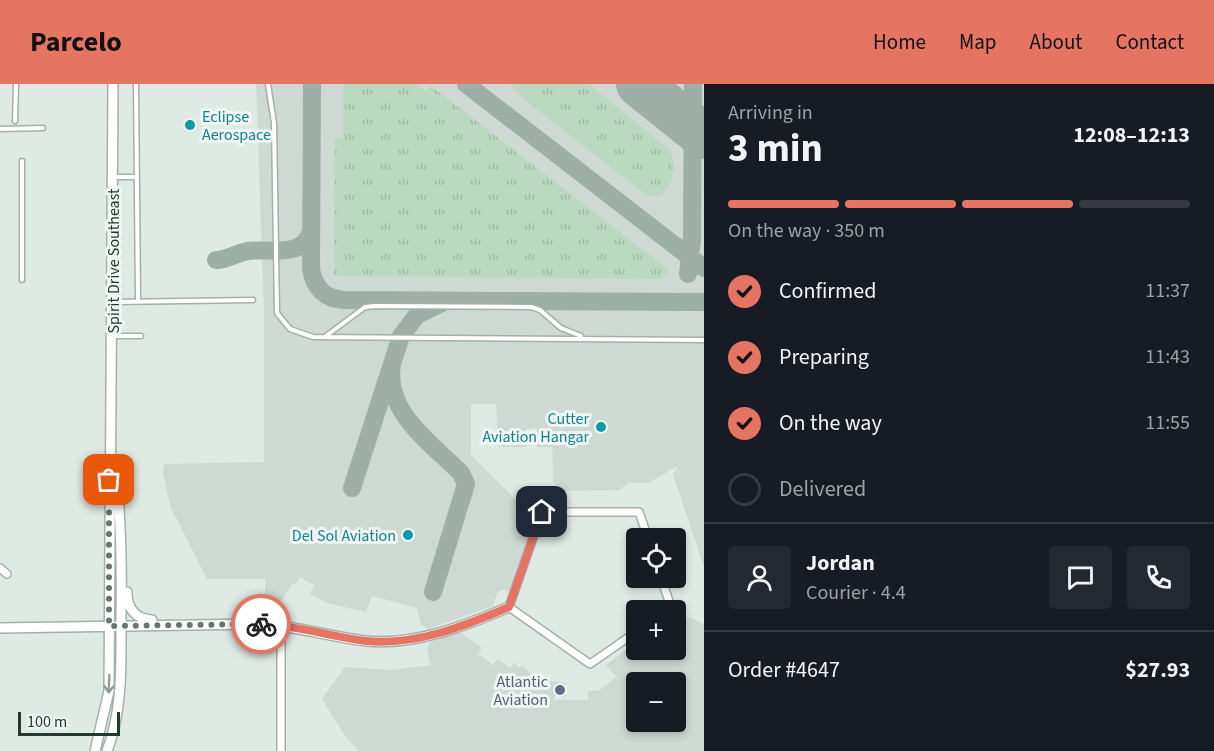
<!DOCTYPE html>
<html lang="en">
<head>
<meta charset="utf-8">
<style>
  :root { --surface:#171b24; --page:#242831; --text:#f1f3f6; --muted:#9ea1a6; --line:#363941; --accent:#e57462 }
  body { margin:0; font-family:"Source Sans 3",sans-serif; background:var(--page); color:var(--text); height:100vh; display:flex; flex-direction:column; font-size:22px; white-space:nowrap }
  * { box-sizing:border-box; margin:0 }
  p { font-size:20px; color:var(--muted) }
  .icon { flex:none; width:33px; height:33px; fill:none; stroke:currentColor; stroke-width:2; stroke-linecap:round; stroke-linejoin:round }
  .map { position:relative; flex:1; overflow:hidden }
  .panel { display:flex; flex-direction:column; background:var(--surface); width:510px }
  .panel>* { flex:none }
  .tools { position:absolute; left:626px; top:444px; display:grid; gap:12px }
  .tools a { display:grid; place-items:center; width:60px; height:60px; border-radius:6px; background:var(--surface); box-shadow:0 3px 9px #0003; font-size:30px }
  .scale { position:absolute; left:18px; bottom:15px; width:102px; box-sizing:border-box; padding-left:6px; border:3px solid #223830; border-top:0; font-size:16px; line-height:21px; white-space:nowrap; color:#223830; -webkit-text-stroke:4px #f0f6f3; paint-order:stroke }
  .pin { position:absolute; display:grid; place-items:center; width:51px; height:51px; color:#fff; margin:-26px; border-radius:12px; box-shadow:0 3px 9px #0006 }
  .courier { position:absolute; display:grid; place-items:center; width:60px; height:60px; margin:-30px; border:4px solid #e57462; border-radius:50%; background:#fff; color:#222; box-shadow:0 2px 8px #0007 }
  .overview em { font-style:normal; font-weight:700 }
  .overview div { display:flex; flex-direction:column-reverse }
  .overview { display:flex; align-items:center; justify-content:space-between; height:102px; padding:0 24px }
  h1 { font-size:39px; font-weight:700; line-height:45px }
  .bar { display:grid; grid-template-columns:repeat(4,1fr); gap:9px 6px; align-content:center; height:72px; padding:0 24px }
  .bar i { height:8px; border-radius:4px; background:var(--line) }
  .bar .current { background:var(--accent) }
  .bar p { grid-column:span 4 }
  .line { display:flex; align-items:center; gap:15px; padding:0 24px; border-top:2px solid var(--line) }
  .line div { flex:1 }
  .round { display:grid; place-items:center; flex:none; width:63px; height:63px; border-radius:6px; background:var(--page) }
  ol { padding:0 24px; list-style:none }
  li { display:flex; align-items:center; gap:18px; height:66px }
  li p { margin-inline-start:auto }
  li .icon { padding:6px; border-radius:50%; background:var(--accent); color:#111; stroke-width:4 }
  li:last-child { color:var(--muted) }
  li i { width:33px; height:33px; border:3px solid var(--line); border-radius:50% }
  header { display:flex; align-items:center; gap:36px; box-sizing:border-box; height:84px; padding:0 30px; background:var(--accent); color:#111 }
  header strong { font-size:28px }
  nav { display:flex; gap:33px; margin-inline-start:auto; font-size:21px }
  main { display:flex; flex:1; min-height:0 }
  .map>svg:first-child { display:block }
</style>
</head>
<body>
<header>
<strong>Parcelo</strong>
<nav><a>Home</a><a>Map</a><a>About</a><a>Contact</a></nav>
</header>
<main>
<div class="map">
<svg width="704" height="667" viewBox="0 0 704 667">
  <defs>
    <pattern id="grass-tufts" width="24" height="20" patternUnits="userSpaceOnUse" patternTransform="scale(1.5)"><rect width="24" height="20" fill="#bbd9c0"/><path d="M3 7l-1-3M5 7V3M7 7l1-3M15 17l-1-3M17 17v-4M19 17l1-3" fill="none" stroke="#a0bba5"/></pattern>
  </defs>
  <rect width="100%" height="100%" fill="#e0eae4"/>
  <path fill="#ced9d3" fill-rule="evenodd" d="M256,0H704V483L673,390L678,382L648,399H628L620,406L563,407L553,397L552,363H537V344L526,345V363H498L496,320H471V371L515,415L526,419L521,435L532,440L511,508L502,506L497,509L493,522L428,545L421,541L417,524L372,512L366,528L327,519L310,510L314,501L300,493L295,501L292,500L282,517L265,510V495H207L170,422L163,389L164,380L264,378V229Z
    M675,533L692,534L704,541V667H359L345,652L322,615L345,583L392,586L430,581L427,564L430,558L460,548L482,564L478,570L493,581L498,575L510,584L514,579L520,584L522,581L536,595L566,599V613L554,612V616H588V607L600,606L616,593L606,581L636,558V566H675ZM636,598H675V638H636Z"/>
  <path fill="url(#grass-tufts)" d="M343,0H416L426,7L431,2L669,186L662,195L334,192L335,54H343Z
    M509,0H589L670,66C677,84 673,119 646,111L529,19Z"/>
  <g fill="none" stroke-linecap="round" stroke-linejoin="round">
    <path stroke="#9eafa8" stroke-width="18" d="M312,0L311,185C314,204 325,215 344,216L704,218
      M466,0L704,184
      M216,176C228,176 236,169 248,167C270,164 303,175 311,147
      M688,190L692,155L693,0
      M392,280C384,328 431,359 461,389L466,400L433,508
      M352,404L401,252L417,231L442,219"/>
    <path stroke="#9eafa8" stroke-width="46" d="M639,0L704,52"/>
    <defs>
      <path id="service" d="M136,0L138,216
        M268,0L274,39L277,229L290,245L313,253L704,256
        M15,37L16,1
        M0,45L43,44
        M114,93H137
        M22,196V77
        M114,218L253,216
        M114,252H141
        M326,252L365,223L375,222L531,223L540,226L561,244L581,252"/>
      <path id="minor" d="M0,484L7,490
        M661,494L671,523L666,526
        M281,541V667
        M636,548L590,580L509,523L542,428H639L648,454"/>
      <path id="tertiary" d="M127,508C127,525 136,535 152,536
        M0,544L261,540C297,542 330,553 366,557C414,562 465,542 509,523
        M95,667L109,607L113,0
        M107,667C123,626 121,578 121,535C122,482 121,430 115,378"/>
    </defs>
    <use href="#service" stroke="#a3b1aa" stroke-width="7"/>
    <use href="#minor" stroke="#a3b1aa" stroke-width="10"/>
    <use href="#tertiary" stroke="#a3b1aa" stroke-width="12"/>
    <use href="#service" stroke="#fff" stroke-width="4"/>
    <use href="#minor" stroke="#fff" stroke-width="7"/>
    <use href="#tertiary" stroke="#fff" stroke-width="9"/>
  </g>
  <defs><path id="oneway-shaft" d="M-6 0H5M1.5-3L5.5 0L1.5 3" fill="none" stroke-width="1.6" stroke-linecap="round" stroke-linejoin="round" transform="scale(1.5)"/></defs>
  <use stroke="#909c98" href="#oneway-shaft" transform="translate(109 600) rotate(92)"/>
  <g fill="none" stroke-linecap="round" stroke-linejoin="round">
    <path stroke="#64766f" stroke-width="6" stroke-dasharray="0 10.8" d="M109,396V542L261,540"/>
    <path stroke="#e57462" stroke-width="8" d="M261,540C297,541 331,553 366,557C415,562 465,542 509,523L542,428"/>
  </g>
  <g fill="#0f9aa8" stroke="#f0f6f3" stroke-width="2">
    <circle cx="190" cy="41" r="6"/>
    <circle cx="601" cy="343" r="6"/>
    <circle cx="408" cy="451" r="6"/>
  </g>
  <circle fill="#5c6f8a" stroke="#f0f6f3" stroke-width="2" cx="560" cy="606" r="6"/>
  <g text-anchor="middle" stroke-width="6" stroke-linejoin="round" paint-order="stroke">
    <g font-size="16" fill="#0d838f" stroke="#f0f6f3" text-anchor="end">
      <text x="202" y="38" text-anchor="start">Eclipse<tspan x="202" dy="18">Aerospace</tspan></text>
      <text x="589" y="340">Cutter<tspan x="589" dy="18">Aviation Hangar</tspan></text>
      <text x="396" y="457">Del Sol Aviation</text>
    </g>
    <g font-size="16" fill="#223830" stroke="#f0f6f3">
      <text transform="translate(113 177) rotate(-90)" y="6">Spirit Drive Southeast</text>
    </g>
    <g font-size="16" fill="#4e5e75" stroke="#f0f6f3" text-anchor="end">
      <text x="548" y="603">Atlantic<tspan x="548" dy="18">Aviation</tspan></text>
    </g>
  </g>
</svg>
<div class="tools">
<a><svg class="icon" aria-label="locate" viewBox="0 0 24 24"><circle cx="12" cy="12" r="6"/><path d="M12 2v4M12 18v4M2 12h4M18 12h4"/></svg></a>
<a>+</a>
<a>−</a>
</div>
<div class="scale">100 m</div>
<div class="pin" style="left:109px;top:396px;background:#ea580c"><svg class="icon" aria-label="bag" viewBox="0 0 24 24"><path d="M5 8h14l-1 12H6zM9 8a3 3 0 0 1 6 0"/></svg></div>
<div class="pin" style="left:542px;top:428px;background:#1f2937"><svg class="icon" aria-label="home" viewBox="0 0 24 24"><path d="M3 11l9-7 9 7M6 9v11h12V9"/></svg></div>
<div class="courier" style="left:261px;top:540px"><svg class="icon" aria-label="bike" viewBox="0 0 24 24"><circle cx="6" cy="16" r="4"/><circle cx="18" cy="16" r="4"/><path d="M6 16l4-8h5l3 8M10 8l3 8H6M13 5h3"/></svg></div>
</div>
<section class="panel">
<div class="overview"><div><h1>3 min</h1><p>Arriving in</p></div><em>12:08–12:13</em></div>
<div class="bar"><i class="current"></i><i class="current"></i><i class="current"></i><i></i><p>On the way · 350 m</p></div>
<ol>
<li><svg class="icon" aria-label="check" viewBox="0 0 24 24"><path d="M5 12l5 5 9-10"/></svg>Confirmed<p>11:37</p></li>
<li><svg class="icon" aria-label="check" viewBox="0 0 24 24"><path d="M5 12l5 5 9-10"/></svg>Preparing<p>11:43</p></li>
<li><svg class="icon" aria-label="check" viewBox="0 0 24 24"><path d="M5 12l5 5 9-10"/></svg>On the way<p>11:55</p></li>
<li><i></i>Delivered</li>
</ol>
<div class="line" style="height:108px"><a class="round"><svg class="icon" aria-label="person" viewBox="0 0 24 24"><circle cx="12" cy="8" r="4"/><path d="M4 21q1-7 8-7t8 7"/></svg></a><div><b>Jordan</b><p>Courier · 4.4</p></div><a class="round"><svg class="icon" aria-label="chat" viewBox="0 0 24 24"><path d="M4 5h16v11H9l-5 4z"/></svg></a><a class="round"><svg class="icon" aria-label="phone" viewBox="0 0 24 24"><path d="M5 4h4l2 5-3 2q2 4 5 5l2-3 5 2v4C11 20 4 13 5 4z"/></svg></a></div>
<div class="line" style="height:78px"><div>Order #4647</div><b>$27.93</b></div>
</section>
</main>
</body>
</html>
